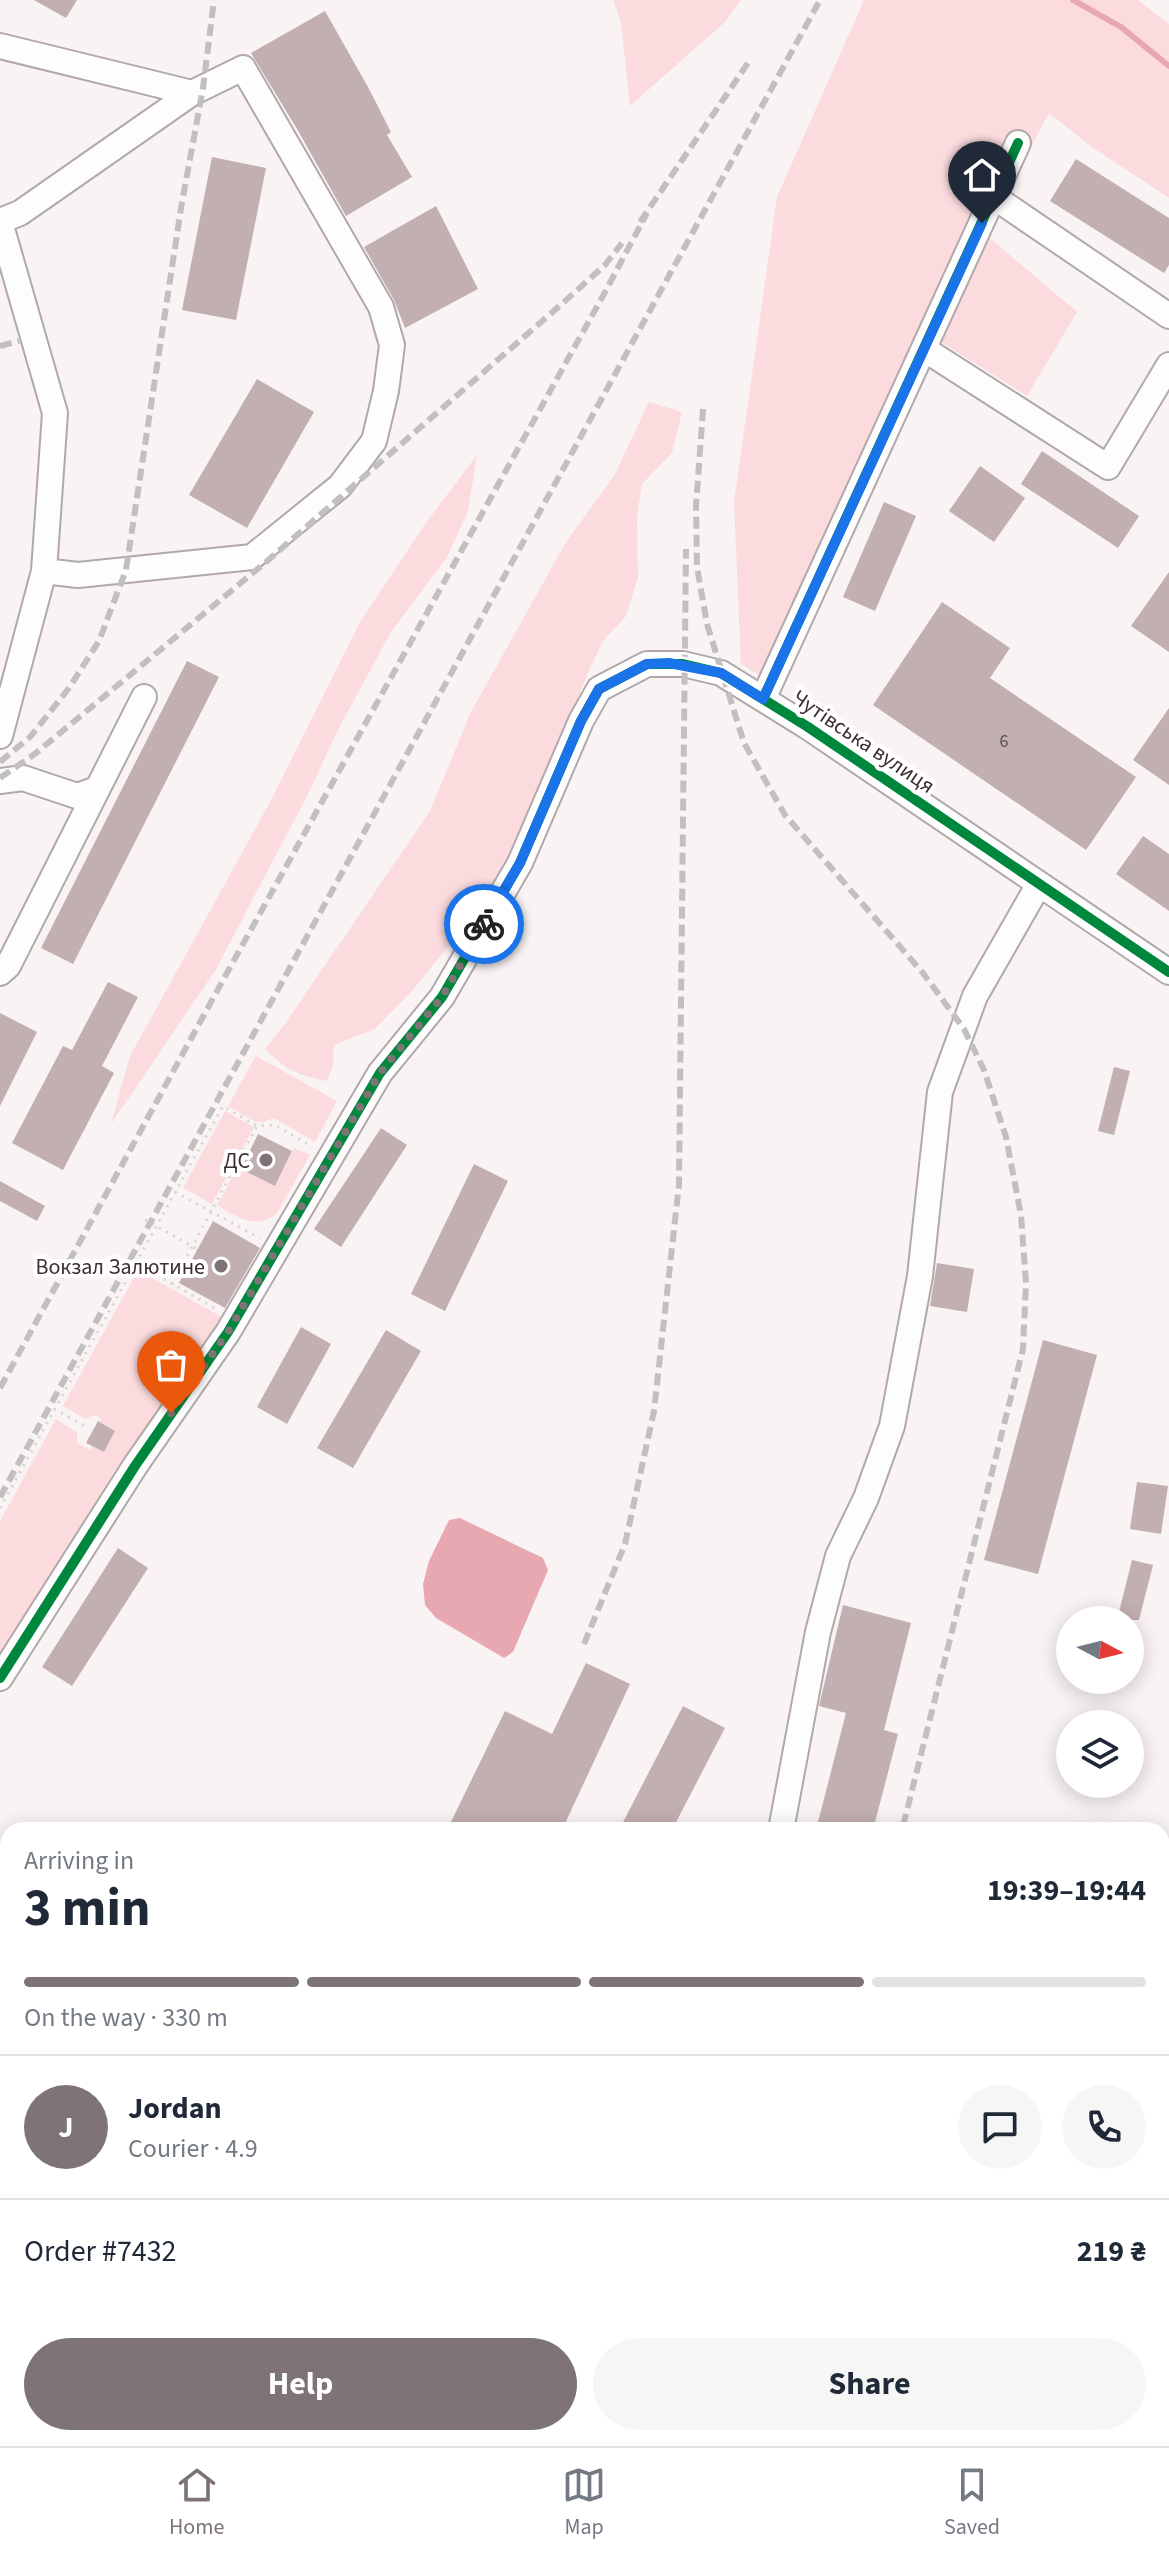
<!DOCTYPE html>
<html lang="en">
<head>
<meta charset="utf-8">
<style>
  :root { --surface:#fff; --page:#f6f6f7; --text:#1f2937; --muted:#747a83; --line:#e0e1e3; --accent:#7e7475 }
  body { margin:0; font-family:"Source Sans 3",sans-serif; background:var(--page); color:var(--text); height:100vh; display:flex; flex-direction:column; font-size:30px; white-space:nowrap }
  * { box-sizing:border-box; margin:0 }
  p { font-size:26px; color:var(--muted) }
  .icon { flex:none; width:44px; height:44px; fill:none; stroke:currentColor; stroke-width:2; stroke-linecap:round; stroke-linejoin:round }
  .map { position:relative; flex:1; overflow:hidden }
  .details { position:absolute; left:0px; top:1822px; width:1170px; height:624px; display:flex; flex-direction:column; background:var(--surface); border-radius:24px 24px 0 0; box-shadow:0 4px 20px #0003 }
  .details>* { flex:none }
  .needle { width:52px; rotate:97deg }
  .buttons { position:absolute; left:1056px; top:1606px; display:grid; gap:16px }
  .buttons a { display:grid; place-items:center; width:88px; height:88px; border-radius:50%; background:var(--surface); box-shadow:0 4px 20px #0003; font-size:40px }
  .pin { position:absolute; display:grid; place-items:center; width:68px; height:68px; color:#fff; margin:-82px -34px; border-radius:50% 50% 50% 0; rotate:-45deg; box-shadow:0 0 8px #0007 }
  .pin .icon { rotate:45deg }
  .courier { position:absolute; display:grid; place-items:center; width:80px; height:80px; margin:-40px; border:6px solid #1a73e8; border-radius:50%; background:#fff; color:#222; box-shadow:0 2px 10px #0007 }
  .headline em { font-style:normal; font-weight:700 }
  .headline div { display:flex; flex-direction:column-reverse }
  .headline { display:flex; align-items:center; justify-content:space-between; height:136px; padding:0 24px }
  h1 { font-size:52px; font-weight:700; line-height:60px }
  .bar { display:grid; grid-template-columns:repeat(4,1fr); gap:12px 8px; align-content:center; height:96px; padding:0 24px }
  .bar i { height:10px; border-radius:6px; background:var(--line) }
  .bar .active { background:var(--accent) }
  .bar p { grid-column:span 4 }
  .line { display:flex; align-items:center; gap:20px; padding:0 24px; border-top:2px solid var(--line) }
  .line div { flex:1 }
  .round { display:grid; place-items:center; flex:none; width:84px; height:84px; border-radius:42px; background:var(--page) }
  .action { display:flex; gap:16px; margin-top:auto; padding:16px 24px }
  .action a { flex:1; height:92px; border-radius:48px; background:var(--accent); color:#fff; font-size:32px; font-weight:700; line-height:92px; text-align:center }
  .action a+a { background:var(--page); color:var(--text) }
  .menu { display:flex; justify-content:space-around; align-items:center; height:112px; border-top:2px solid var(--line); background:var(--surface); font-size:22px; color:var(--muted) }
  .menu a { display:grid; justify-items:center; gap:4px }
  .menu .active { color:var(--accent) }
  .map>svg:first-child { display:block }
</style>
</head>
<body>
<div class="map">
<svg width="1169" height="2446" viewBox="0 0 1169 2446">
  <rect width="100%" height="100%" fill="#faf3f4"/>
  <path fill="#fcdbdf" d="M613,0H741L725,22L630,106L621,22Z
    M864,0H1138L1169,24V198L1093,148L1049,113L985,234L1077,312L1027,396L928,334L776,685L741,664L734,502L777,197Z
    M649,402L682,412L672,453L642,484L637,517L638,577L626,616L603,641L587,675L521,848L502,880L412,991L375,1029L334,1045L333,1065L327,1081C297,1075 287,1071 265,1049L287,1021L430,811L471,712L566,542L614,476Z
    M477,455L468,511L447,557L391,632L339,728L308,794L215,971L111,1124L130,1056L270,802L360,622L425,524Z
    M256,1056L337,1101L315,1142L274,1118L263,1122H256L228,1106Z
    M225,1111L254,1127L212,1204L183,1188Z
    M294,1148L310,1155L277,1213C255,1231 238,1217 217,1205L238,1167L275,1186Z
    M138,1270L222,1317L129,1458L117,1467L0,1655V1521L56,1419L77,1433V1443L90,1450L92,1446L104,1452L115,1431L100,1422L101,1418L94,1415L85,1419L63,1406Z"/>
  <path fill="#e8a8b2" d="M460,1518L543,1558L548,1570L513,1652L504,1658L436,1618L425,1605L423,1584L429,1561L449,1520Z"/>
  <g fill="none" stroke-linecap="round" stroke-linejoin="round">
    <path stroke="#e8a8b2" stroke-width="6" d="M1073,0L1121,27L1169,66"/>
  </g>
  <path fill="#c2afb2" d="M34,0H77L66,18Z
    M325,11L368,87L391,132L387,135L412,177L346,216L297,129L251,53Z
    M212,157L266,168L236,320L182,310Z
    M1076,159L1169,218V265L1164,273L1050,201Z
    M436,206L478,289L405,328L394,300L364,247Z
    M257,379L314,412L247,528L189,495Z
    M1042,451L1139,516L1118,548L1021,484Z
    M980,466L1025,498L994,542L949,511Z
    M884,502L916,516L875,611L843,597Z
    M1169,572V652L1131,626Z
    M942,602L1010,648L990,678L1136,777L1086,850L873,705Z
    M187,661L219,677L73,964L41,948Z
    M1169,708V785L1133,760Z
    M1143,836L1169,854V911L1116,874Z
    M108,982L138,997L102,1066L114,1073L63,1170L12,1143L63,1046L72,1050Z
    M0,1013L37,1032L0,1106Z
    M1114,1067L1130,1071L1114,1135L1098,1131Z
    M381,1128L407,1145L341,1247L314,1229Z
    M258,1134L292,1151L275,1186L241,1169Z
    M474,1164L508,1181L445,1311L411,1294Z
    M0,1181L45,1206L37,1221L0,1201Z
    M213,1221L260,1248L225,1308L179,1283Z
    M937,1263L974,1269L967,1312L930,1306Z
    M301,1327L331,1344L287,1424L257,1407Z
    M386,1330L421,1351L353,1468L317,1448Z
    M1043,1340L1097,1355L1038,1574L984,1560Z
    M98,1421L115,1431L104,1452L86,1443Z
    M1137,1482L1168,1486L1161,1534L1130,1529Z
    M118,1548L148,1568L72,1686L42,1667Z
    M1132,1560L1153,1565L1139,1620H1117Z
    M843,1605L911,1623L884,1730L898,1734L873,1830H816L846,1713L819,1706Z
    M586,1663L630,1684L562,1830H447L505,1711L552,1734Z
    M683,1706L725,1728L672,1830H619Z"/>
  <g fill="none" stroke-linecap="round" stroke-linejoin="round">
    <defs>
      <path id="minor" d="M0,46L192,93L243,68L381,307L392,345L386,391L374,441L340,486L252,557L78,575L44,571
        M994,197L1169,316
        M0,221L20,213L192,93
        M0,222L55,413L44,571L0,736
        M924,349L1108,467L1169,365
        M763,699L1018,143
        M0,781L23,778L77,796L97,789
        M0,973L8,966L144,697
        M0,1678L135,1466L228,1332L380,1073L442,997L520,863L581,721L599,689L647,664H683L721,673L808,727L1169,972
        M781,1830L818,1632L838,1556L866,1498L892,1426L920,1276L940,1092L975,996L1039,884
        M470,2438L476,2446
        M638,2438L640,2446
        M855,2438L862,2446
        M721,2446L729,2438
        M963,2446L970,2438"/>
    </defs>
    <use href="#minor" stroke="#b0a8a9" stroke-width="28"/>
    <path stroke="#d6d4d5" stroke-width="3" stroke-dasharray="2 6" stroke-linecap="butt" d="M175,1192L260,1238
      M145,1220L197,1249
      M136,1263L216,1309
      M172,1284L257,1126
      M54,1409L88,1428
      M0,1508L223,1106L257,1126L275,1125L312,1147
      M0,1847L8,1856"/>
    <use href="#minor" stroke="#fefdfd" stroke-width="24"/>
    <path stroke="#c1bfbf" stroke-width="6" stroke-dasharray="12 6" stroke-linecap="butt" d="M640,222L750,60
      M0,346L19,341
      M703,409L696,506L697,567L707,624L744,743L785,815L923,973L964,1029L984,1070L1006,1137L1021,1215L1026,1283L1023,1349L902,1830
      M0,762L31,736L69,688L99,641L126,570L181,208L203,88L214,0
      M0,778L36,753L266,562L564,302L605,265L622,243
      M0,1388L228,971L604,294L647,213
      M0,1497L820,0
      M584,1644L625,1544L654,1411L679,1184L686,549"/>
    <defs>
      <path id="cycleway" d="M763,699L1018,143
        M0,1678L135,1466L228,1332L380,1073L442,997L520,863L581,721L599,689L647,664H683L721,673L808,727L1169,972"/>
    </defs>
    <use href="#cycleway" stroke="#fff" stroke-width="15"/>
    <use href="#cycleway" stroke="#00873e" stroke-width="10"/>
  </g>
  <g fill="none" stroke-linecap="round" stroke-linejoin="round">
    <path stroke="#7e7475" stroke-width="8" stroke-dasharray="0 14.4" d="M171,1413L228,1332L380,1073L442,997L484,924"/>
    <path stroke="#1a73e8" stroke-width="10" d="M484,924L520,863L581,721L599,689L647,664L669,663L721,673L763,699L982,223"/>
  </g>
  <g fill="#7e7475" stroke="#fff" stroke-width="3">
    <circle cx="266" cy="1160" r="8"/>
    <circle cx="221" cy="1266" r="8"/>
  </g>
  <g text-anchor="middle" stroke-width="8" stroke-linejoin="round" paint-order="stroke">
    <g font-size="18" fill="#5d4f51">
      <text x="1004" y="747">6</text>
    </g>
    <g font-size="22" fill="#3b2f31" stroke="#fff">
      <text transform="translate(864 741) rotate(34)" y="8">Чутівська вулиця</text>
    </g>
    <g font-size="22" fill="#3b2f31" stroke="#fff" text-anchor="end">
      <text x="250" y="1168">ДС</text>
      <text x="205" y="1274">Вокзал Залютине</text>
    </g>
  </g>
</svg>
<div class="buttons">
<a><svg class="needle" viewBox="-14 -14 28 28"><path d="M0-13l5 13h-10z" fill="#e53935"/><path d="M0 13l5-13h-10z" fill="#747a83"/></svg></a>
<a><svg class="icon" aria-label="layers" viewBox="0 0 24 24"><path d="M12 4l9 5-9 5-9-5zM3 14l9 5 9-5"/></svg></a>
</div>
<div class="pin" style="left:171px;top:1413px;background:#ea580c"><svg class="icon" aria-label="bag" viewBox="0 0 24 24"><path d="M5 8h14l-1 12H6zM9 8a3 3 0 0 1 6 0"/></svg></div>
<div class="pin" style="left:982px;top:223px;background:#1f2937"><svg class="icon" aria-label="home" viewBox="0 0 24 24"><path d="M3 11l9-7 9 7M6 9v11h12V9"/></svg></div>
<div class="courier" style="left:484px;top:924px"><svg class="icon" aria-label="bike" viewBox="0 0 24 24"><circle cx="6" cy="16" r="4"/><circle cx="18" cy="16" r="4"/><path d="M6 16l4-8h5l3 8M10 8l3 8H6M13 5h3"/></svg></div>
<section class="details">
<div class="headline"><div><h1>3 min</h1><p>Arriving in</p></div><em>19:39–19:44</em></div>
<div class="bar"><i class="active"></i><i class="active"></i><i class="active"></i><i></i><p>On the way · 330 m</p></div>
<div class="line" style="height:144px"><b class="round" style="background:var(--accent);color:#fff">J</b><div><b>Jordan</b><p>Courier · 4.9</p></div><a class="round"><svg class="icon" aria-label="chat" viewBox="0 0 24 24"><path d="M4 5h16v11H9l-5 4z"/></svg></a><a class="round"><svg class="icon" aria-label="phone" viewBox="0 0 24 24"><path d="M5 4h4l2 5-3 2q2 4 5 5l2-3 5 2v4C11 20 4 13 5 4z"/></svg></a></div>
<div class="line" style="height:104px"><div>Order #7432</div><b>219 ₴</b></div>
<div class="action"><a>Help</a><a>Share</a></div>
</section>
</div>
<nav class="menu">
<a class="active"><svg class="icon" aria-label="home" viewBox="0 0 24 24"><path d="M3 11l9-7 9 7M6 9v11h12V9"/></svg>Home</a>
<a><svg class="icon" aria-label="map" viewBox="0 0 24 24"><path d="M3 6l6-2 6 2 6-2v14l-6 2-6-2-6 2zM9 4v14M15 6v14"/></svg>Map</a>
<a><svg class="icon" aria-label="saved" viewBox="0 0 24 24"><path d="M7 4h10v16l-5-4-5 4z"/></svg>Saved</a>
</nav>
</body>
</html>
